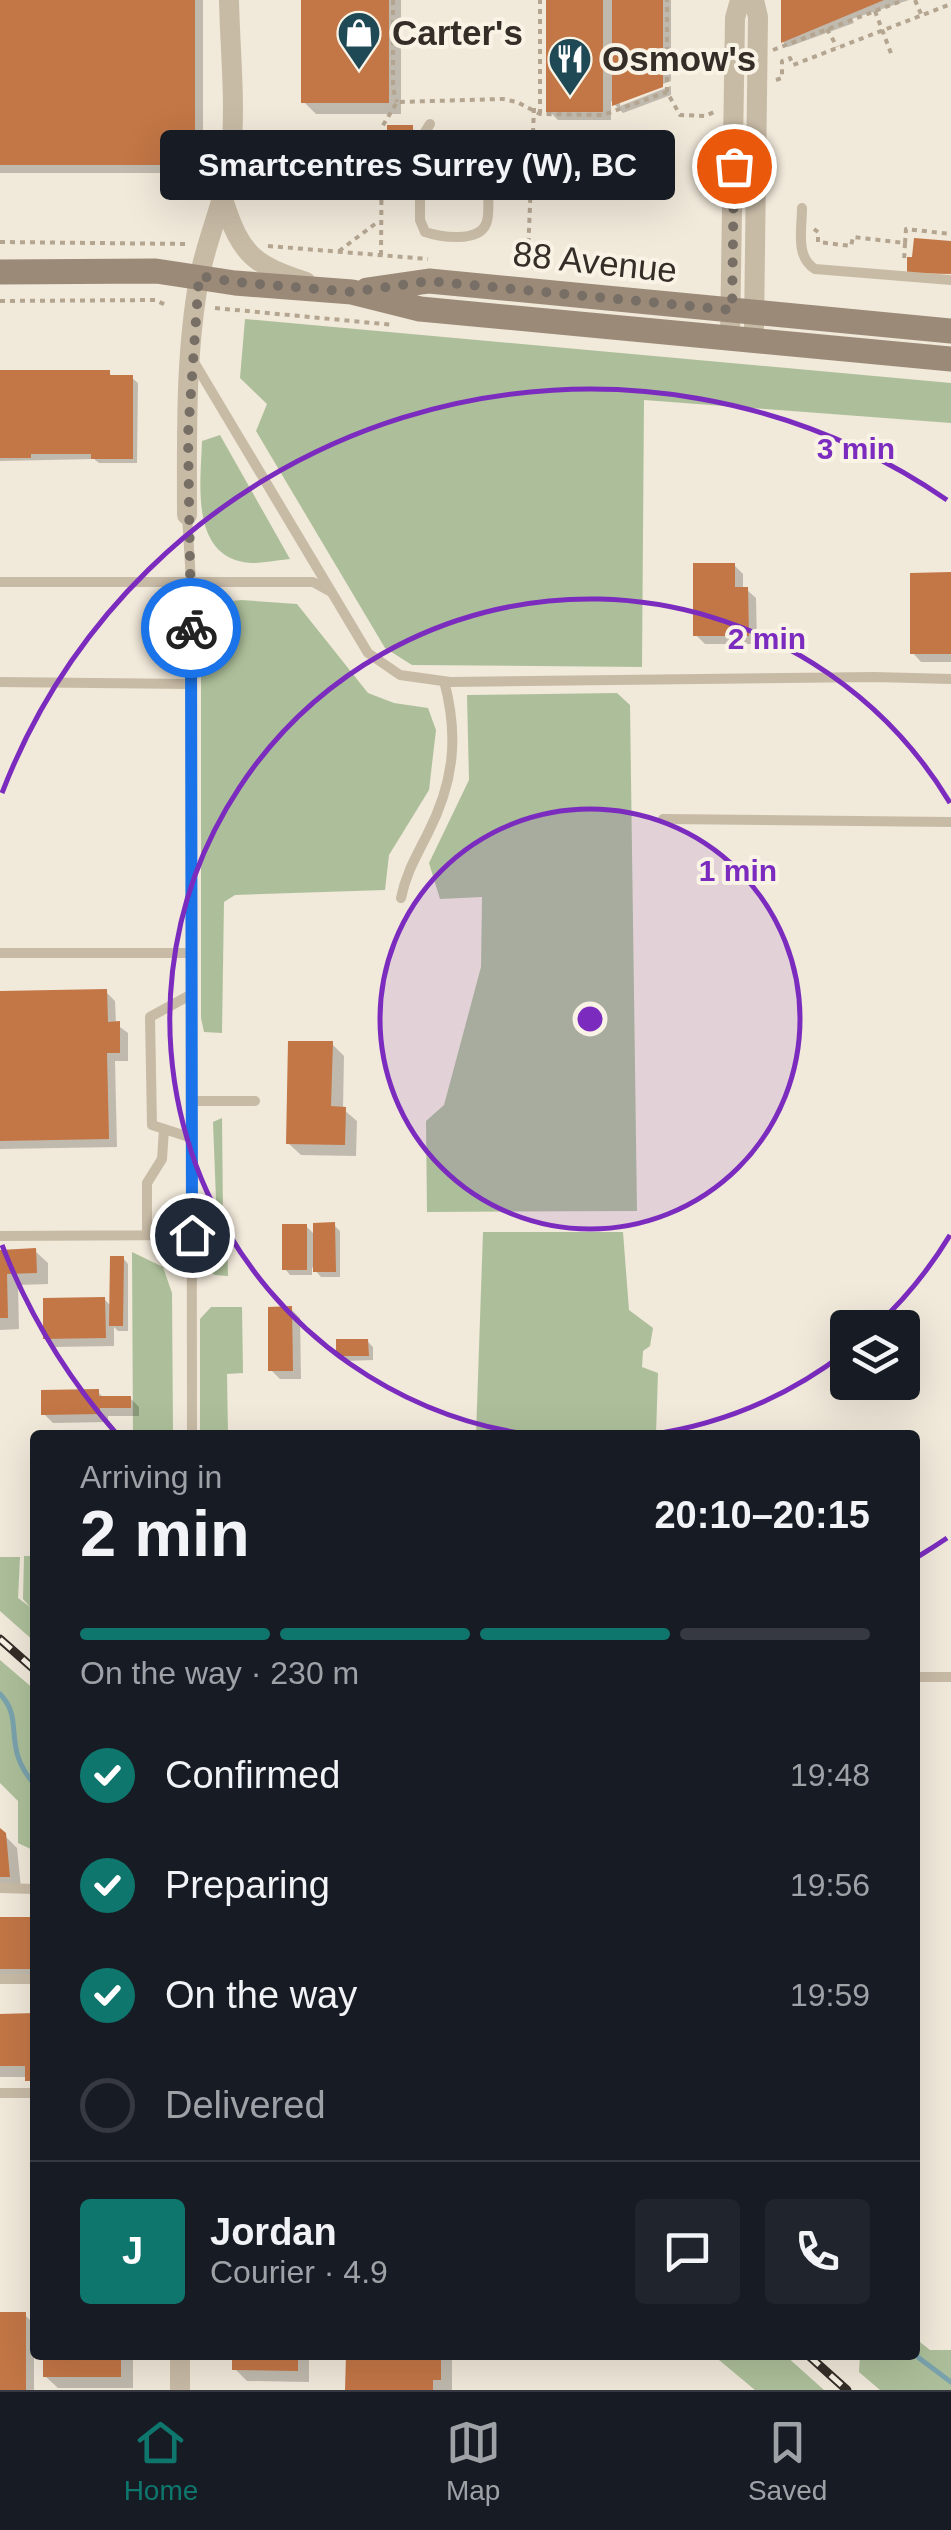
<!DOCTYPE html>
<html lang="en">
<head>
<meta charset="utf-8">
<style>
  :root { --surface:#171b24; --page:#20242c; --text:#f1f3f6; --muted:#9ea1a6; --line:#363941; --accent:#0f766e }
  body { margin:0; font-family:Arial,sans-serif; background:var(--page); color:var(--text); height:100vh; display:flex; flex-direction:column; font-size:38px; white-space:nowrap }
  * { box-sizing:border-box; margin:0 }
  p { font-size:32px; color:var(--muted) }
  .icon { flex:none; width:55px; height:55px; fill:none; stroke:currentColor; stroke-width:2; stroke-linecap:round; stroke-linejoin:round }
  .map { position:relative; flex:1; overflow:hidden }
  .side { position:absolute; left:30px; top:1430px; width:890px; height:930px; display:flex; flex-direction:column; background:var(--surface); border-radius:10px; box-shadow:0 10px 40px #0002 }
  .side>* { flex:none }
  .controls { position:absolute; left:830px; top:1310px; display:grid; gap:20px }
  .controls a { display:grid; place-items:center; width:90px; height:90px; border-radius:10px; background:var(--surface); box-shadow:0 10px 40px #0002; font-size:50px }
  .pin { position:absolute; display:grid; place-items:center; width:85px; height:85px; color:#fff; margin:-42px; border:5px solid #fff; border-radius:50%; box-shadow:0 2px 10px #0007 }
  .courier { position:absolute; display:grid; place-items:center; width:100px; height:100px; margin:-50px; border:8px solid #1a73e8; border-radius:50%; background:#fff; color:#222; box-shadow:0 2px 12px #0007 }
  .bubble { position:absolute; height:70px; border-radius:10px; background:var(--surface); box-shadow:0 10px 40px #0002; font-size:32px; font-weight:600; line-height:70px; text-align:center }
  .head em { font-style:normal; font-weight:600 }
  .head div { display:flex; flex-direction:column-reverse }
  .head { display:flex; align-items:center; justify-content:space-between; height:170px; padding:0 50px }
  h1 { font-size:65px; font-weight:600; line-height:75px }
  .bar { display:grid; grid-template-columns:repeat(4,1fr); gap:15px 10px; align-content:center; height:120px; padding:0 50px }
  .bar i { height:12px; border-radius:8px; background:var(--line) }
  .bar .current { background:var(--accent) }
  .bar p { grid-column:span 4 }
  .line { display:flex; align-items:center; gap:25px; padding:0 50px; border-top:2px solid var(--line) }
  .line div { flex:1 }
  .round { display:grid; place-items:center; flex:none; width:105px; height:105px; border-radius:10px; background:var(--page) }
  ol { padding:0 50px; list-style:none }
  li { display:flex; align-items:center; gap:30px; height:110px }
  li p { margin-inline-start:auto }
  li .icon { padding:10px; border-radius:50%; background:var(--accent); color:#fff; stroke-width:4 }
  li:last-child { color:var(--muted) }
  li i { width:55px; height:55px; border:5px solid var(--line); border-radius:50% }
  .dock { display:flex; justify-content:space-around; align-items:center; height:140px; border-top:2px solid var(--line); background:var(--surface); font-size:28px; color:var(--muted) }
  .dock a { display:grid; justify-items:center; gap:5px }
  .dock .current { color:var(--accent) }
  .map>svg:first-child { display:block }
</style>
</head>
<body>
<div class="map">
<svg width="951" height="2390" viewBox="0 0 951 2390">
  <rect width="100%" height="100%" fill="#f1e9da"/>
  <path fill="#adbf9a" d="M245,319L951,383V423L644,400L642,667L412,665L385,648L256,431L267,404L240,378Z
    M220,435L290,559C276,560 257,565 243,562C190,552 201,480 202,441Z
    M241,600L297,604L368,693L394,703L428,708L436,730L429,790L389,855L385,890L235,895L224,902L222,1033L204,1032L201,1018V624L213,603Z
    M617,693L630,705L637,1211L427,1212L426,1121L444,1105L481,967L482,897L440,899L429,863L469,780L467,695Z
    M222,1118L223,1215L227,1224L228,1276L215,1275L206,1269L202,1255L201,1202L216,1200L213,1122Z
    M483,1232H623L629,1310L653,1328L650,1346L643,1351L642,1367L658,1373L656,1435H476Z
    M132,1252L163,1267L172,1293L173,1435H133Z
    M211,1307H242L243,1373L227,1374L228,1435H200V1319Z
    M24,1556H35V1642L0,1611V1557H20L18,1598L30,1607L23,1599Z
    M0,1660L35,1690V1851L18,1843V1801L0,1783Z
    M915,2338L930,2350H951V2390H880L859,2372L860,2355H915Z
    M713,2355H785L824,2390H755Z"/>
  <path fill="#0003" d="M0,0H203V173H0Z
    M303,0H401V114H316L304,102Z
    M548,0H671V81L620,100V106L671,86V95L623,113L611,101V120H558L549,111Z
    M783,0H909L852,19L854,23L788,47L783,42Z
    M412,128L421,137V191L398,190L389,181Z
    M0,372L109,373L114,378H132L138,383L137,463H99L94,459L0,461Z
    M734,565L743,574V590H747L756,598L757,644H705L696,635Z
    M951,574V662H921L912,652Z
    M106,992L115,1001L116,1024L128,1033V1061H115L117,1147L0,1149V993Z
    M332,1044L344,1056L343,1109L357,1121L356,1156L301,1155L288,1143Z
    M334,1225L340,1231V1277H321L312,1267V1275H290L285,1269L306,1226L315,1235Z
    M35,1251L48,1263V1284L18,1285L19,1329L0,1330V1252Z
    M123,1258L128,1264V1331H118L114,1327V1346L55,1347L46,1338L104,1299L112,1307Z
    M291,1309L300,1318L301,1379H280L271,1370Z
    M367,1341L373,1347V1360L345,1361L339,1355Z
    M98,1392L104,1398H130L139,1407V1416H108V1422L53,1423L44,1414Z
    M0,1831L17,1848L21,1888L0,1890Z
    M35,1919V1980L0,1981V1920Z
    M0,2016H35V2088L27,2077H0Z
    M25,2315L34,2324V2390H0Z
    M45,2355H133V2388H58L45,2376Z
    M235,2355H309V2382L247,2381L235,2369Z
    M349,2355H452V2390H348Z"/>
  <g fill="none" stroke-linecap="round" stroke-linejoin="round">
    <path stroke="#7aa3ad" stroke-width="5" d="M0,1694C26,1721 0,1745 35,1785
      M915,2355L951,2382"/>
  </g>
  <path fill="#c37646" d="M0,0H195V165H0Z
    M301,0H389V103H301Z
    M546,0H603V112H546Z
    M612,0H663V87L612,106Z
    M781,0H884L781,43Z
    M387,125H413V183L387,182Z
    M914,238L951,241V274L907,273V257H912Z
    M0,370H110V375H133V459H91V454H31V458H0Z
    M693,563H735V587H748L749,636H693Z
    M951,572V654H910V573Z
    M107,989L108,1022L120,1021V1053H107L109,1139L0,1141V991Z
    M288,1041H333L331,1106L346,1107L345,1145L286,1144Z
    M335,1222L336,1272H313V1223Z
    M282,1224H307V1270H282Z
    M36,1248L37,1273L7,1274L8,1318H0V1250Z
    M110,1256H124L123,1326H109Z
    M105,1297L106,1338L43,1339V1298Z
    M292,1306L293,1371H268V1307Z
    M336,1339H368L369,1356H336Z
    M99,1389V1396H131V1408H100V1414L41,1415V1390Z
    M0,1828L6,1833L10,1877H0Z
    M0,1917H35V1969H0Z
    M35,2013V2081H25V2066H0V2014Z
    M0,2312H26V2390H0Z
    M43,2355H121V2377H43Z
    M232,2355H298V2371L232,2370Z
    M346,2355H441V2380H433V2390H345Z"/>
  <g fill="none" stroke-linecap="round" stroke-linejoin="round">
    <path stroke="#b4a591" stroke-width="4" stroke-dasharray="5 5" stroke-linecap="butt" d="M393,0V89L397,102
      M915,0L921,14
      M875,11L892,56
      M827,29L837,47
      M773,50L904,0
      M776,80L782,78V61L790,58L793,65L951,4
      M667,92V0
      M534,108L528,254L534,269
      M540,114V0
      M382,186H407
      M431,187H454
      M814,229L818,232V242L851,246L853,237L905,243L904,262
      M0,242L187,244
      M905,243L906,229L951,234
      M268,246L428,259
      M339,251L379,221
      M381,255L382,127L397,102L503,99L517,102L540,114L603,115L667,92L680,115L705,116L714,112
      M0,301L155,300L168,306
      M215,308L394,325"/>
    <path stroke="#c8bba6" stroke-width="10" d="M430,124L420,140V220L425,232C440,237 478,243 486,224C490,215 488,202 488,192C488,177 490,164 484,151L471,147H454
      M802,208C802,229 795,257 815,269L951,280
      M194,362L368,653L400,675L450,682L874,677L951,679
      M187,515L191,581L192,1435
      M0,582H313L331,592
      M0,682L191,684
      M663,819L951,822
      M401,898C406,873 417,855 428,833C454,782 459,736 444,681
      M0,953H191
      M192,994L150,1017L152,1125L192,1138
      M192,1101H255
      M147,1235V1183L162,1159L164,1129
      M0,1236L192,1235
      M915,1677H951
      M0,1888L35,1889
      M0,1979H35
      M0,2093H35"/>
    <path stroke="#c8bba6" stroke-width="20" d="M224,202C241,255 254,265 306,282
      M754,328L758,17L754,0
      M730,338L735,18L740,0
      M187,515C187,437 185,356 199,279C207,236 227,197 231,153C236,103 230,50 229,0
      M180,2390V2355"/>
    <path stroke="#9c8a78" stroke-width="25" d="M0,272L156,271L235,283L352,292L420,309L951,359
      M367,290L429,281L951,331"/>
    <defs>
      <path id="rail" d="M0,1639L35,1670
        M808,2355L847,2390"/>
    </defs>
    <use href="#rail" stroke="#352d27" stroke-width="9"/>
    <use href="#rail" stroke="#f9f3e6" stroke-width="5" stroke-dasharray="15" stroke-linecap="butt"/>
  </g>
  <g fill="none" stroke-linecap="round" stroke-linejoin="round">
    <path stroke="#776f66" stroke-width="10" stroke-dasharray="0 18" d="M191,628L188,435L199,276L235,282L352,292L429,281L732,310L734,166"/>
    <path stroke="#1a73e8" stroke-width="12" d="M191,628L192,1235"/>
  </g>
  <circle cx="590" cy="1019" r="210" fill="#7b2cbf" fill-opacity=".12"/>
  <g fill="none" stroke="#7b2cbf" stroke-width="5">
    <circle cx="590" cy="1019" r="210"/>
    <path d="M950 1235A420 420 0 0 1 876 1326M846 1352A420 420 0 0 1 648 1435M532 1435A420 420 0 1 1 950 803"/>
    <path d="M947 1538A630 630 0 0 1 919 1556M115 1432A630 630 0 0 1 2 1245M2 793A630 630 0 0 1 947 500"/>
  </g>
  <defs>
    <symbol id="shop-pin" viewBox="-11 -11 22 30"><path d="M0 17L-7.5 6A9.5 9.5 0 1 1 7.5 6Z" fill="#1e4955" stroke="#f9f3e6"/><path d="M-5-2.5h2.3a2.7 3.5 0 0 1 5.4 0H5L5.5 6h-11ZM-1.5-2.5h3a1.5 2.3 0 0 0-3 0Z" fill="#fff"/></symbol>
    <symbol id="restaurant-pin" viewBox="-11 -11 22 30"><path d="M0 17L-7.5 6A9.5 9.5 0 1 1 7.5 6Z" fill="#1e4955" stroke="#f9f3e6"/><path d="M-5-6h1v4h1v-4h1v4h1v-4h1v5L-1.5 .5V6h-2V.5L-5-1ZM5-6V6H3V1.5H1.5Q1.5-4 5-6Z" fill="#fff"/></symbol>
  </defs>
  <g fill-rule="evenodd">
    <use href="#shop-pin" x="334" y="8" width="50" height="68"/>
    <use href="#restaurant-pin" x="545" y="34" width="50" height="68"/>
  </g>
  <g text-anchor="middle" stroke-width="8" stroke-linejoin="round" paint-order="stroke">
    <g font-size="35" font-weight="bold" fill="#352d27" stroke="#f9f3e6" text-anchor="start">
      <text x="392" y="45">Carter's</text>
      <text x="602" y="71">Osmow's</text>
    </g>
    <g font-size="35" fill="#352d27" stroke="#f9f3e6">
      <text transform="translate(595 262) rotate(6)" y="12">88 Avenue</text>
    </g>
  </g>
  <circle cx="590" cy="1019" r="15" fill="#7b2cbf" stroke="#f9f3e6" stroke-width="5"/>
  <g font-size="30" text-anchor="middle" font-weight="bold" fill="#7b2cbf" stroke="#f9f3e6" stroke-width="8" stroke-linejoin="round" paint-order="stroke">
    <text x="856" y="459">3 min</text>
    <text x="767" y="649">2 min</text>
    <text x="738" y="881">1 min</text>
  </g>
</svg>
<div class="controls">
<a><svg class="icon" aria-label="layers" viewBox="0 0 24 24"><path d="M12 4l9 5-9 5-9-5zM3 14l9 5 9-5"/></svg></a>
</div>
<div class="pin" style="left:734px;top:166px;background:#ea580c"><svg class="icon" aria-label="bag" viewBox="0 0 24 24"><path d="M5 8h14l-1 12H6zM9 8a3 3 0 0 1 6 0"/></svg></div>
<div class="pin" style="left:192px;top:1235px;background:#1f2937"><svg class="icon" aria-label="home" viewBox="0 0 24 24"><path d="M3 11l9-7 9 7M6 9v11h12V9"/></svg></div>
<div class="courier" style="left:191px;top:628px"><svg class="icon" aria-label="bike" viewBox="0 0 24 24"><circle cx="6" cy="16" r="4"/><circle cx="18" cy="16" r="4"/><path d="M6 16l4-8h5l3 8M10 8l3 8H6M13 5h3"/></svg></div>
<div class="bubble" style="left:160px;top:130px;width:515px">Smartcentres Surrey (W), BC</div>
<section class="side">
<div class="head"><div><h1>2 min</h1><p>Arriving in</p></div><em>20:10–20:15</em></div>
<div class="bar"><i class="current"></i><i class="current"></i><i class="current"></i><i></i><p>On the way · 230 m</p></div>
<ol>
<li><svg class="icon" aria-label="check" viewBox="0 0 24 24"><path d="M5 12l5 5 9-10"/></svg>Confirmed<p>19:48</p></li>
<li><svg class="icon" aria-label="check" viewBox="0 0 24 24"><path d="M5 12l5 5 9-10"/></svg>Preparing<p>19:56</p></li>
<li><svg class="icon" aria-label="check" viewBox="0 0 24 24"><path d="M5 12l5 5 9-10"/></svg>On the way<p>19:59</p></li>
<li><i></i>Delivered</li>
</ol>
<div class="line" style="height:180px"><b class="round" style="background:var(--accent);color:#fff">J</b><div><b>Jordan</b><p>Courier · 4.9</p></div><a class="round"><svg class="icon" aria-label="chat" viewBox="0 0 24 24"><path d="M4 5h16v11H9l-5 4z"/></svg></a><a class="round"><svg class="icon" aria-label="phone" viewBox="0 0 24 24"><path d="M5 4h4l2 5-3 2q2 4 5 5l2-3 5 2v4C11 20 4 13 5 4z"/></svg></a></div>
</section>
</div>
<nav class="dock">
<a class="current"><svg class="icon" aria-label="home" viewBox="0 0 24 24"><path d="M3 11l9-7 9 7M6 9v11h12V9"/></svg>Home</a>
<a><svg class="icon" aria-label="map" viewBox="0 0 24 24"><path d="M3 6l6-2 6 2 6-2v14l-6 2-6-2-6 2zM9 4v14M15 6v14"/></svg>Map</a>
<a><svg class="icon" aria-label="saved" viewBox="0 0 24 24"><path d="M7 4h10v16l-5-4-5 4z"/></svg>Saved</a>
</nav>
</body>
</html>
